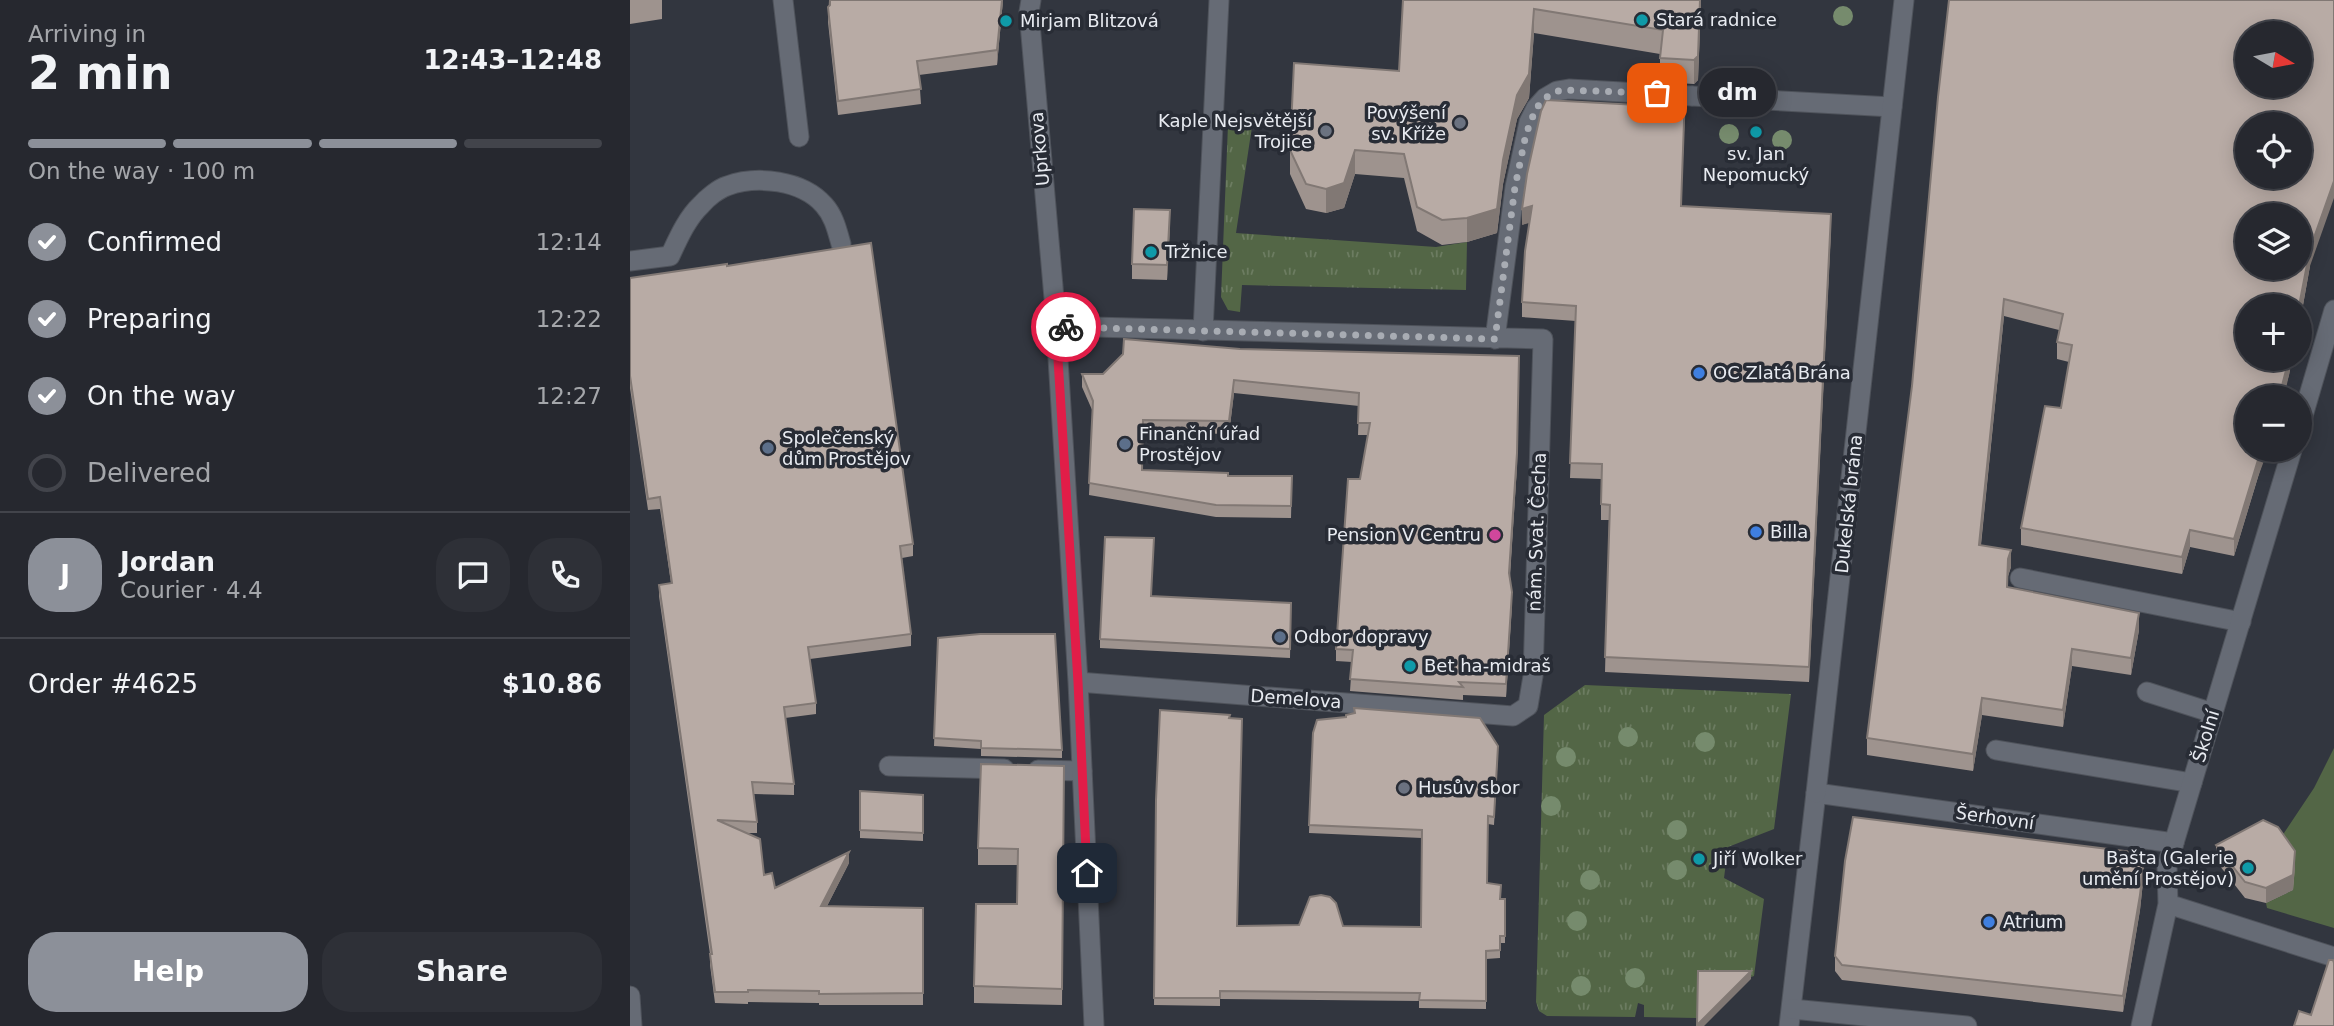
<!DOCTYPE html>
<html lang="en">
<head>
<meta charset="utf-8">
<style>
  :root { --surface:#26282f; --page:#2e3037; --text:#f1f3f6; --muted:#a4a6aa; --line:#42444b; --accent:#8c9099 }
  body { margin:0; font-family:"DejaVu Sans",sans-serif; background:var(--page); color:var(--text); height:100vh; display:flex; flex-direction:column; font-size:26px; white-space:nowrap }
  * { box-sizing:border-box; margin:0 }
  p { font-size:23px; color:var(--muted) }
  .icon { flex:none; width:38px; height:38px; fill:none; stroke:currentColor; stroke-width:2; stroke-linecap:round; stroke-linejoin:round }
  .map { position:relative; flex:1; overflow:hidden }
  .side { display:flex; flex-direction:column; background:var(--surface); width:630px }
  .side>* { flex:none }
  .needle { width:46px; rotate:100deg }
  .fabs { position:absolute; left:1605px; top:21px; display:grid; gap:14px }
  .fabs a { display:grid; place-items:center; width:77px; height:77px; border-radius:50%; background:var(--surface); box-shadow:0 4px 18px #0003,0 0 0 2px var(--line); font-size:35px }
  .pin { position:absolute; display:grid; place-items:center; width:60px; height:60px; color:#fff; margin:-30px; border-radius:14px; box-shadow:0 4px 10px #0006 }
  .courier { position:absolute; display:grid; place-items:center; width:70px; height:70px; margin:-35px; border:5px solid #e11d48; border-radius:50%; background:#fff; color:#222; box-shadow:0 2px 9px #0007 }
  .bubble { position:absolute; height:49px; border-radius:24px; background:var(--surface); box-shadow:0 4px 18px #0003,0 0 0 2px var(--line); font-size:23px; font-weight:600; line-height:49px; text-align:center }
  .head em { font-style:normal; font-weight:600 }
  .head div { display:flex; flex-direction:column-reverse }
  .head { display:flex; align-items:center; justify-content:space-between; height:119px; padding:0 28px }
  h1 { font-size:46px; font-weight:600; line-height:52px }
  .bar { display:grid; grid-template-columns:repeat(4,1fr); gap:10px 7px; align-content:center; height:84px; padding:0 28px }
  .bar i { height:9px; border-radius:5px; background:var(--line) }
  .bar .selected { background:var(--accent) }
  .bar p { grid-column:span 4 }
  .line { display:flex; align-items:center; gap:18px; padding:0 28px; border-top:2px solid var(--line) }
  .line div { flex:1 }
  .round { display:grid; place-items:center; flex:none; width:74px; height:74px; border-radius:28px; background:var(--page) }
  ol { padding:0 28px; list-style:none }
  li { display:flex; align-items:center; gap:21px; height:77px }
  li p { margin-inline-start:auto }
  li .icon { padding:7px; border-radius:50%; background:var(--accent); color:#fff; stroke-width:4 }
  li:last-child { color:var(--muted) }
  li i { width:38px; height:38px; border:4px solid var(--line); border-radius:50% }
  .cta { display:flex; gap:14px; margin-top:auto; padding:14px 28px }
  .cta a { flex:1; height:80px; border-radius:28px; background:var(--accent); color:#fff; font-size:28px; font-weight:600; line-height:80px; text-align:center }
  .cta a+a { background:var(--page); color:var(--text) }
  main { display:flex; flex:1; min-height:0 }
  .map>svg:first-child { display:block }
</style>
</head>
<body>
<main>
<section class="side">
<div class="head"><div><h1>2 min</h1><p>Arriving in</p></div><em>12:43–12:48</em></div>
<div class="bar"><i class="selected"></i><i class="selected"></i><i class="selected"></i><i></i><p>On the way · 100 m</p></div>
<ol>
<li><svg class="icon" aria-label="check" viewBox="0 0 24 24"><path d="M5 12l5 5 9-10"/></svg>Confirmed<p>12:14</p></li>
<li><svg class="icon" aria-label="check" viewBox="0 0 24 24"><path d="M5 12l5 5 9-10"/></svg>Preparing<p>12:22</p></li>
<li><svg class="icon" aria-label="check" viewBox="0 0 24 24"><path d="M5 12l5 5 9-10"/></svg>On the way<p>12:27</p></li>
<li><i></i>Delivered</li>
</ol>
<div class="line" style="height:126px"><b class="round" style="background:var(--accent);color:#fff">J</b><div><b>Jordan</b><p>Courier · 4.4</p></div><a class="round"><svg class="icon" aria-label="chat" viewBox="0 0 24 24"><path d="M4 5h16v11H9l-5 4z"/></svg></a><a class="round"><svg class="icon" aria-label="phone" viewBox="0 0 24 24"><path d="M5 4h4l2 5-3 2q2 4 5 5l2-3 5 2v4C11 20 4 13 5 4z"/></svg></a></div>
<div class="line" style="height:91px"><div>Order #4625</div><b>$10.86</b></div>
<div class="cta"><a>Help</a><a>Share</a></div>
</section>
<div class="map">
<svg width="1704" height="1026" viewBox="0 0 1704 1026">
  <defs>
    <pattern id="grass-tufts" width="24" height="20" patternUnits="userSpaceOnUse" patternTransform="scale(1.75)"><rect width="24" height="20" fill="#536646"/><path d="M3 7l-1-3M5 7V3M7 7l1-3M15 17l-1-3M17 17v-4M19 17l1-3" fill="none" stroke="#6c7c61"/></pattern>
  </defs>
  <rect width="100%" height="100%" fill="#32363f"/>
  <path fill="url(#grass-tufts)" d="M624,113L606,233L806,247L837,242L836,290L612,285L610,312L598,310L591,297L598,125Z
    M955,685L1161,694L1144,829L1098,847L1094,878L1134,899L1124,976L1109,981L1070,977L1067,1018L1014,1017V1005L1008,1003L1005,1017L917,1016L909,1011L906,1002L914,715Z"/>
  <path fill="#536646" d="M1704,748V928L1637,908L1636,903L1663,890L1648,842L1684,788Z"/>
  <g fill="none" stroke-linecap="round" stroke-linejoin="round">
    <defs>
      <path id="service" d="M0,261L40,256C48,239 57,218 71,205C77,198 88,189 97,186C127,175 172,180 194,205C204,216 207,230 211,244
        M573,331L589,0
        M1390,578L1611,622
        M1517,692L1583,713
        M1366,750L1562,783
        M259,766L374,769
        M408,770L452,771"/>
      <path id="pedestrian" d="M1062,96L1262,107
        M1159,1026L1186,793L1544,843"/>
      <path id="minor" d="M153,0L169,137
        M401,0L399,12L424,298
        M865,339L885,187L899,122L906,108L915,98L927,91L939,89L1062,96
        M1670,426L1704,310
        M448,682L883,716L898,706L903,676L913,339L426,326L448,682L464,1026
        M1186,793L1274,0
        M1538,904L1704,957
        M0,996L2,1026
        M1162,1009L1337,1026
        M1511,1026L1538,904L1537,866L1662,450"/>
    </defs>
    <use href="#service" stroke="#4f535b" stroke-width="21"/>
    <use href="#pedestrian" stroke="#4f535b" stroke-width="21"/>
    <use href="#minor" stroke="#4f535b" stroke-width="21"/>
    <use href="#service" stroke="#666b75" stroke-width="19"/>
    <use href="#pedestrian" stroke="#666b75" stroke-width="19"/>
    <use href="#minor" stroke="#666b75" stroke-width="19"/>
  </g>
  <g fill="#768b6d">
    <circle cx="1213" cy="16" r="10"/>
    <circle cx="1099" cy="134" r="10"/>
    <circle cx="1152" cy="140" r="10"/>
    <circle cx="998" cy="737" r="10"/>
    <circle cx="1075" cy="742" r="10"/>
    <circle cx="936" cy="757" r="10"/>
    <circle cx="921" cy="806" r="10"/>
    <circle cx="1047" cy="830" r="10"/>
    <circle cx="1047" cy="870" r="10"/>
    <circle cx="960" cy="880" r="10"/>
    <circle cx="947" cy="921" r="10"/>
    <circle cx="1005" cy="978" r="10"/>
    <circle cx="951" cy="986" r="10"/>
  </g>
  <path fill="#9e938e" d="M0,0H32V19L0,24Z
    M199,0H373L367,65L289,75L291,104L208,115L198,22Z
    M773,0H1071L1068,80L1064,84L1030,82V54L904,33L899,98L887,119L873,184L867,233L837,242L812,245L787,231L774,178L725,174L714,208L696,213L676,209L660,174V150L769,71Z
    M1308,97L1680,266L1670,322V306L1617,359H1662L1659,375L1604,556L1560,547L1552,574L1391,545V528L1431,408L1439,362L1427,359V342L1429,330L1374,316L1351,545L1381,567L1378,576V587L1509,630L1501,675L1442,666L1433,727L1352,715L1343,771L1237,755V738L1282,386Z
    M1055,108L1051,206L1201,229L1179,682L975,672L979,520H971V479L940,478L946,321L892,317V302L899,222L892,225Z
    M540,225L537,280L502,279V264Z
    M97,266L283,544V556L272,558L281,634V646L180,659L186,703V714L155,718L164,784V795L124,794L127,822V833H115L134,875L145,888L219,863L197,906L293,908V1005H189V1003L118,1002V1004L85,1003L80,965V954L29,596V585L41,583L30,509L18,510L0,388V278Z
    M610,349L889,356L887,466L880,577L882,604L876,697L833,695V700L720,691L722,662L706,661V649L730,479L738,435H728L729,406L604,393L599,434L513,432L512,470L598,476H662L661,518L586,517L459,495L463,412L452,387V374H473Z
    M661,603L660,658L470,648V639Z
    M308,638L432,750V758L351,756V749L304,746Z
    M724,708L868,754L864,825L858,824L857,884L871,899H875V943H870V958L856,959V1009L789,1008V1001L590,999V1006L524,1005L526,800L600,718L607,926L791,927L792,838L679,833L683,733L724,713Z
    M434,766L432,1005L344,1003V986L387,904L388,865H348V848Z
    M230,791L293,795V841L230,838Z
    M1586,845L1665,866L1663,890L1636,903L1615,898L1586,861Z
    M1513,882L1510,910L1493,1012L1212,980L1205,971V956Z"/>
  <path fill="#817874" d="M372,0H373L367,65V50Z
    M1070,0H1071L1068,80L1064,84V60Z
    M904,9V33L899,98L887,119L873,184L867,233L837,242V218L873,160Z
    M725,150V174L714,208L696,213V189Z
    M1704,181V198L1680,266L1670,322L1669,306L1680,249Z
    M902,206V222L892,225V209Z
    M540,210V225L537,280V265Z
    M1201,214V229L1179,682V667Z
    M1374,299V316L1349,562V545Z
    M889,356L887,466L879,585Z
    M1659,359H1662L1659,375L1654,397H1649Z
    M604,380V393L599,434V421Z
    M1631,450H1638L1628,477L1604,556V539Z
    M1560,530V547L1552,574V557Z
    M1381,550V567L1378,576L1377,604L1378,559Z
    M882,592V604L876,697V684Z
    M1509,613V630L1501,675V658Z
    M1442,649V666L1433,727V710Z
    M1352,698V715L1343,771V754Z
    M1665,851V866L1663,890L1636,903V888Z
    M219,852V863L191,918V906Z
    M1513,867V882L1510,910L1493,1012V996Z
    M1121,971V979L1074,1026H1067V1025Z"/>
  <path fill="#b8aba5" stroke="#817874" stroke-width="2" fill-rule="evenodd" d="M200,0H372L367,50L287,61L291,89L208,101L198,7L200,5Z
    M773,0H1070L1068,56L1064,60L1030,58L1033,30L904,9L899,74L887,95L873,160L867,209L837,218L812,220L787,207L774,154L725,150L714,183L696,189L676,184L660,150L664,63L769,71Z
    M1319,0H1704V181L1680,249L1669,306H1617V359H1659L1649,397H1617V450H1631L1604,539L1560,530L1552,557L1391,528L1415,406L1431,408L1442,345L1427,342L1433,314L1374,299L1349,545L1381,550L1378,559L1377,587L1509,613L1501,658L1442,649L1433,710L1352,698L1343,754L1237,738L1282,386L1308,97ZM1617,33H1670V86H1617ZM1617,124H1670V177H1617ZM1617,215H1670V268H1617Z
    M1027,91L1055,93L1051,206L1201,214L1179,667L975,657L980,505L971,504L972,464L940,463L946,306L892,302L895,251L902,206L892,209L897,174L911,111L916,100L1026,106Z
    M504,209L540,210L537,265L502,264Z
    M241,243L283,544L270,546L281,634L178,647L186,703L154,707L164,784L122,782L127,822L87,820L130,839L134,875L142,873L145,888L219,852L191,906L293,908V993L189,994V991L118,990V992H85L80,954H82L29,585L42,583L30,497L18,499L0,376V278L97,264V266Z
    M494,339L610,349L889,356L887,453L879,573L882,592L876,684L829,682L833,687L720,679L723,650L706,649L718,479H730L740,423H728L729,393L604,380L599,421L513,420L512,470L598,473V476H662L661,506L586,505L459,483L463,401L452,374H473L493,354Z
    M475,537L524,538L521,596L661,603L660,649L470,639Z
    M350,634H425L432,750L351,748V741L304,738L308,638Z
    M724,708L850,718L868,746L864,817L858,816L857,883L871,885L870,899H875V936H870V950L856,951V1001L789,1000L790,993L590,991V998H524L526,800L530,710L600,715L599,718L612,719L607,926L669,925L680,897L691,895L700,897L706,903L713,926L791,927L792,830L679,825L683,733L687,720L716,717V715L725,713Z
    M351,764L434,766L432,989L344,986L346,904H387L388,849L348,848Z
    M230,791L293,795V833L230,830Z
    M1223,817L1510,853L1513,867L1510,895L1493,996L1212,965L1205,956L1215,861Z
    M1633,820L1648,827L1665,851L1663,875L1636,888L1615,882L1586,845Z
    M1699,960H1703L1704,963V1026H1664L1669,1011L1681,1015Z
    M1068,971H1121L1067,1025Z"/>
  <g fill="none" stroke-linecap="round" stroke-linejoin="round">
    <path stroke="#a8acb3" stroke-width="7" stroke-dasharray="0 12.6" d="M436,327L865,339L885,187L896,134L906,108L919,95L931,90L1027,93"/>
    <path stroke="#e11d48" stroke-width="9" d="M436,327H426L448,682L457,873"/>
  </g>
  <g fill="#0f9aa8" stroke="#282c35" stroke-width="2.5">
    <circle cx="1012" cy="20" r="7"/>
    <circle cx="376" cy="21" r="7"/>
    <circle cx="1126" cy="132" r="7"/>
    <circle cx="521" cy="252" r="7"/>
    <circle cx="780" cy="666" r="7"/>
    <circle cx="1069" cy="859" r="7"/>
    <circle cx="1618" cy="868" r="7"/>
  </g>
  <g fill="#6b7280" stroke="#282c35" stroke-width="2.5">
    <circle cx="830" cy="123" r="7"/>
    <circle cx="696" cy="131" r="7"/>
    <circle cx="774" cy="788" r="7"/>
  </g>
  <g fill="#3f7fe0" stroke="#282c35" stroke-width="2.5">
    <circle cx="1069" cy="373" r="7"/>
    <circle cx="1126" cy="532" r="7"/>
    <circle cx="1359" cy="922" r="7"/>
  </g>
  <g fill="#5c6f8a" stroke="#282c35" stroke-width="2.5">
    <circle cx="495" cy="444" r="7"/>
    <circle cx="138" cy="448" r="7"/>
    <circle cx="650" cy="637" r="7"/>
  </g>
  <circle fill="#d1479c" stroke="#282c35" stroke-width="2.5" cx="865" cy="535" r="7"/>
  <g text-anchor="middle" stroke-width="7" stroke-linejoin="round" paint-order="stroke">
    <g font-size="18" fill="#e8ebf1" stroke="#282c35" text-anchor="start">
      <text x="1026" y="26">Stará radnice</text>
      <text x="390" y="27">Mirjam Blitzová</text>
      <text x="816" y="119" text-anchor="end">Povýšení<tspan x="816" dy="21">sv. Kříže</tspan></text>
      <text x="682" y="127" text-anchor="end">Kaple Nejsvětější<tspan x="682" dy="21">Trojice</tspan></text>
      <text x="1126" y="160" text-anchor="middle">sv. Jan<tspan x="1126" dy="21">Nepomucký</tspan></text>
      <text x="535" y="258">Tržnice</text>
      <text x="1083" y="379">OC Zlatá Brána</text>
      <text x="509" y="440">Finanční úřad<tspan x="509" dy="21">Prostějov</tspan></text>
      <text x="152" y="444">Společenský<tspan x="152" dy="21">dům Prostějov</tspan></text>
      <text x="1140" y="538">Billa</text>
      <text x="851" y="541" text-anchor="end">Pension V Centru</text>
      <text x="664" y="643">Odbor dopravy</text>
      <text x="794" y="672">Bet ha-midraš</text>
      <text x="788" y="794">Husův sbor</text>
      <text x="1604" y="864" text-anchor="end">Bašta (Galerie<tspan x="1604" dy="21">umění Prostějov)</tspan></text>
      <text x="1083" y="865">Jiří Wolker</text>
      <text x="1373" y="928">Atrium</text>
    </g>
    <g font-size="18" fill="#e8ebf1" stroke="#282c35">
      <text transform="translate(410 149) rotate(-95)" y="6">Uprkova</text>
      <text transform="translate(1219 504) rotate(-84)" y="6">Dukelská brána</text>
      <text transform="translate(907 532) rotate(-88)" y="6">nám. Svat. Čecha</text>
      <text transform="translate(666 699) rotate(4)" y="6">Demelova</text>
      <text transform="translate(1576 736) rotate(-73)" y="6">Školní</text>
      <text transform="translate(1365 818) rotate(8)" y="6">Šerhovní</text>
    </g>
  </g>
</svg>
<div class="fabs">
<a><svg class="needle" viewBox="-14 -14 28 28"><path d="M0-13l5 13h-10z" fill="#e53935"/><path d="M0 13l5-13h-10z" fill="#a4a6aa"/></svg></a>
<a><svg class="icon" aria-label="locate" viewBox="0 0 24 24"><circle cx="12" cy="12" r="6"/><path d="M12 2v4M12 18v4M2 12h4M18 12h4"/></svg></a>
<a><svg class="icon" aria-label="layers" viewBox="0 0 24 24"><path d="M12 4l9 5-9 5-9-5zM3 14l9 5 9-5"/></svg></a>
<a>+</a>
<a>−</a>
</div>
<div class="pin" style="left:1027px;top:93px;background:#ea580c"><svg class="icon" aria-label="bag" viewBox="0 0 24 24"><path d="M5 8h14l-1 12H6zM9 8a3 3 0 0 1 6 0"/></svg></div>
<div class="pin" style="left:457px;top:873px;background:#1f2937"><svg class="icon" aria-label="home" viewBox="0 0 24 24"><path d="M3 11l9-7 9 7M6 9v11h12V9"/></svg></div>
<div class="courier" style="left:436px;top:327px"><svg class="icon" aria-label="bike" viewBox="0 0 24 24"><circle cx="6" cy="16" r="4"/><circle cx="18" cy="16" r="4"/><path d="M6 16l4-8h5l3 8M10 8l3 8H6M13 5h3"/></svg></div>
<div class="bubble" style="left:1069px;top:68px;width:77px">dm</div>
</div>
</main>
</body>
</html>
